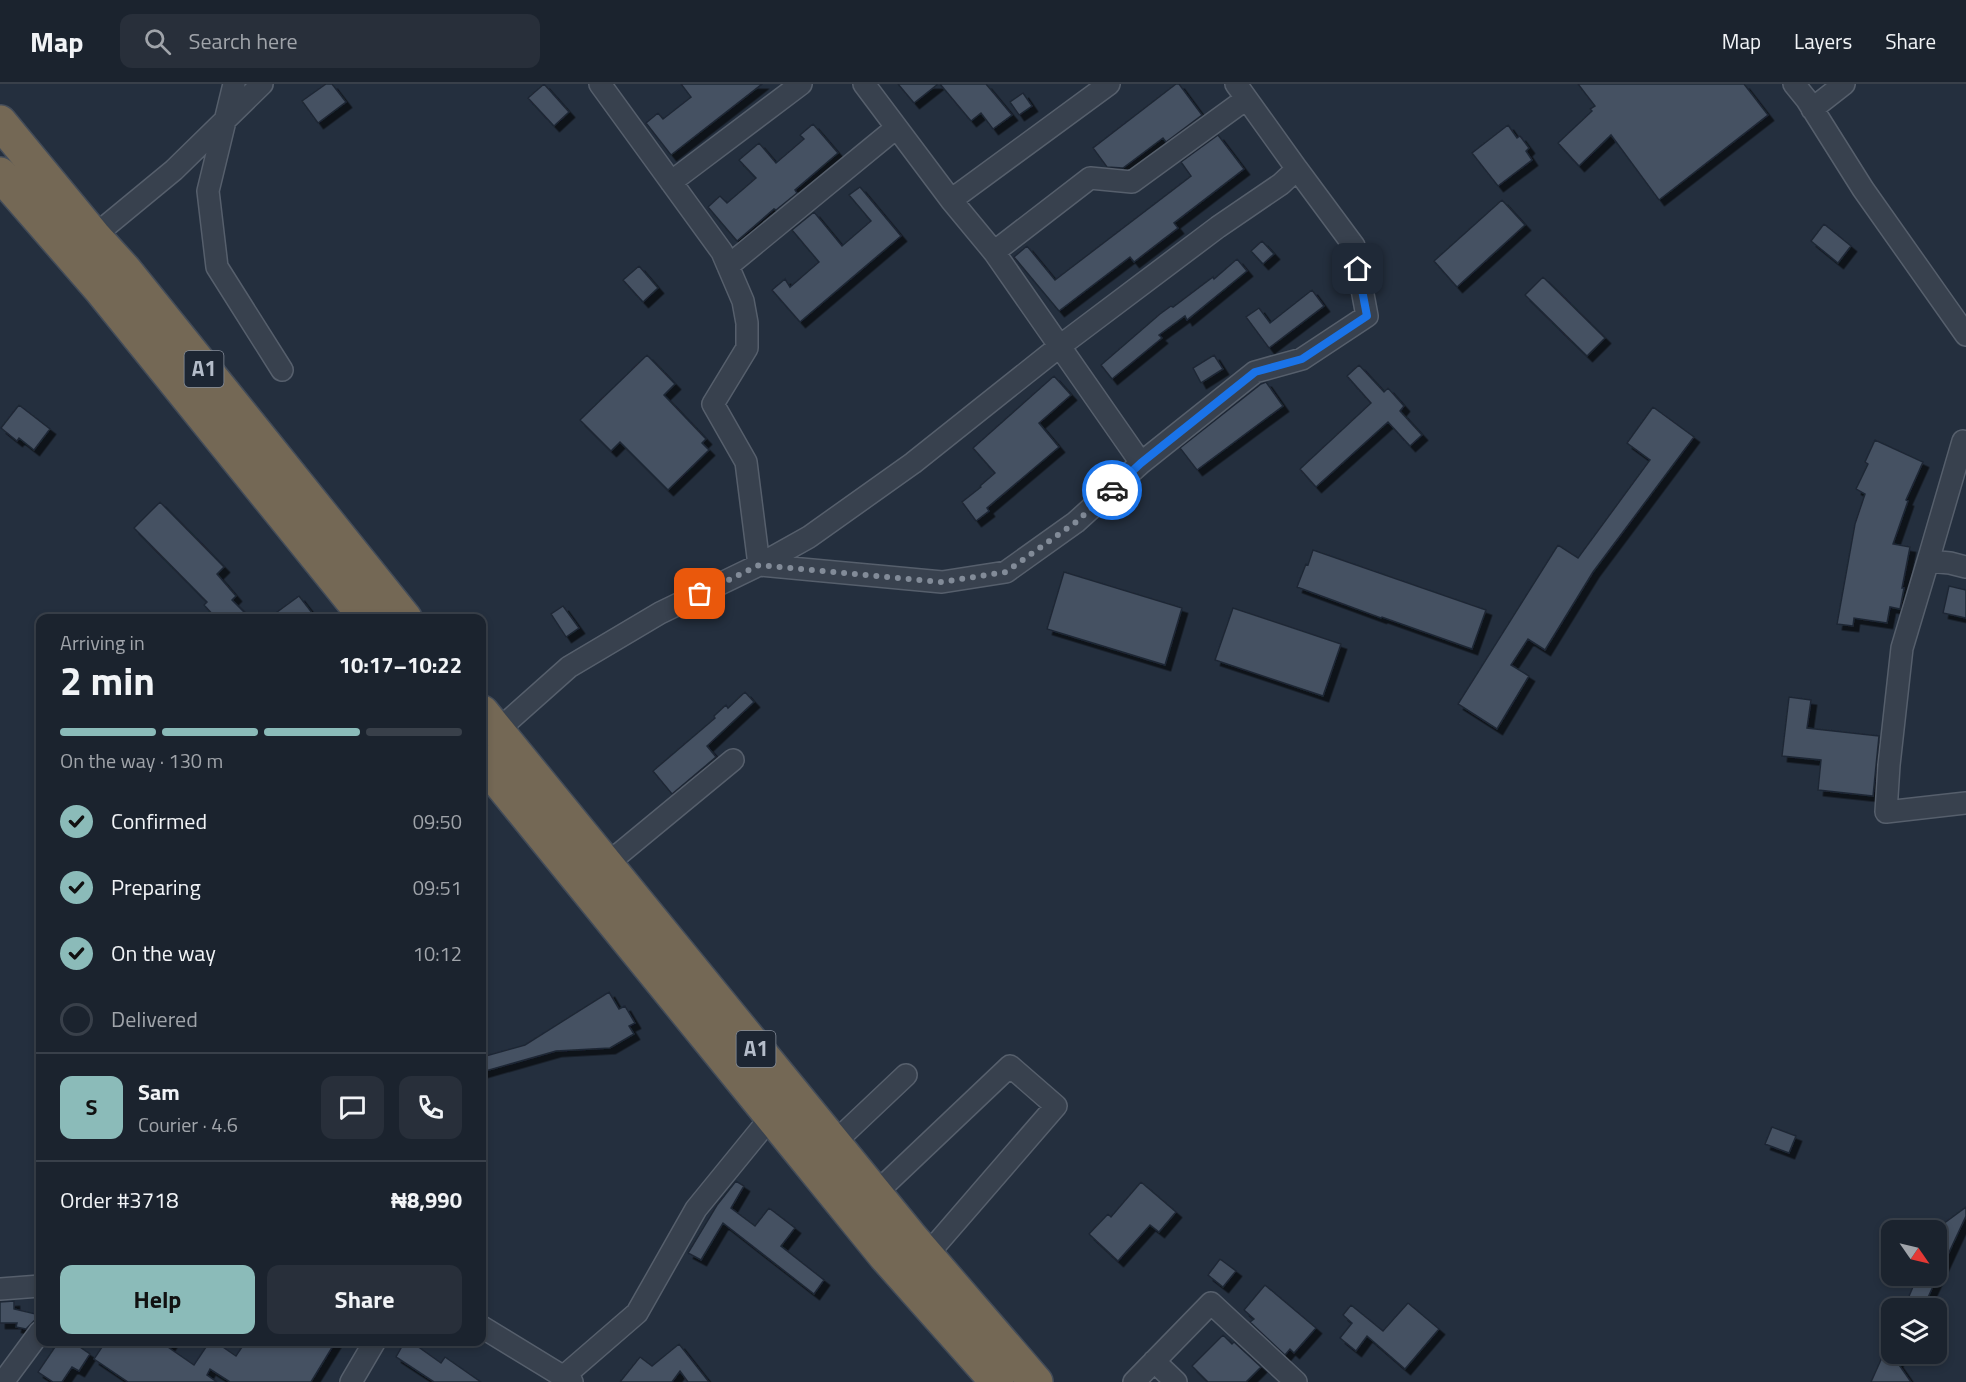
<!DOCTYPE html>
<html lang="en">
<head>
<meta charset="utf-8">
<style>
  :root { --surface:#1b232e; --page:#282f3a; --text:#f1f3f6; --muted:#a0a4aa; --line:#39404a; --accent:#8bbbb9 }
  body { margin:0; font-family:"Titillium Web",sans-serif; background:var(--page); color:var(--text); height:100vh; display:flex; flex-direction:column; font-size:22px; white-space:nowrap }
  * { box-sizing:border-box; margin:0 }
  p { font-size:20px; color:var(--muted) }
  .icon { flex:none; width:33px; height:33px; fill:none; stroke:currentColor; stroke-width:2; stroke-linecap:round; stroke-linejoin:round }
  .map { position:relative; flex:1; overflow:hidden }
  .sheet { position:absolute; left:36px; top:530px; width:450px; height:732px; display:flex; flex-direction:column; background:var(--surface); border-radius:12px; box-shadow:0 3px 9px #0003,0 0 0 2px var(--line) }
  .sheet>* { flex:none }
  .needle { width:39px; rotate:124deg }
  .controls { position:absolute; left:1881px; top:1136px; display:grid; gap:12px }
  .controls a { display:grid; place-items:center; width:66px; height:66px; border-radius:12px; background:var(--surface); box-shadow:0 3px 9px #0003,0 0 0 2px var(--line); font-size:30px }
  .pin { position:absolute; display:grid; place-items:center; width:51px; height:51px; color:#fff; margin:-26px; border-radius:12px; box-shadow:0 3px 9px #0006 }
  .courier { position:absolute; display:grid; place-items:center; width:60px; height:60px; margin:-30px; border:4px solid #1a73e8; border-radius:50%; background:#fff; color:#222; box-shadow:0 2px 8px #0007 }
  .headline em { font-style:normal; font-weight:700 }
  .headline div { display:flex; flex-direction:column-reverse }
  .headline { display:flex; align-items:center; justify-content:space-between; height:102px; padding:0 24px }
  h1 { font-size:39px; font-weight:700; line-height:45px }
  .bar { display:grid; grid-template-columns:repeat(4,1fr); gap:9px 6px; align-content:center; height:72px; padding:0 24px }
  .bar i { height:8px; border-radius:4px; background:var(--line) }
  .bar .on { background:var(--accent) }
  .bar p { grid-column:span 4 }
  .line { display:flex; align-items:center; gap:15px; padding:0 24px; border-top:2px solid var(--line) }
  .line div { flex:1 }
  .round { display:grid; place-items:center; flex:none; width:63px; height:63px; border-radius:12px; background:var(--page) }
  ol { padding:0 24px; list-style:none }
  li { display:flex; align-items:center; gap:18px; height:66px }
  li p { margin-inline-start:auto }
  li .icon { padding:6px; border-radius:50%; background:var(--accent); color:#111; stroke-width:4 }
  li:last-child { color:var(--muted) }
  li i { width:33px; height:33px; border:3px solid var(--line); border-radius:50% }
  .primary-button { display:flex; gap:12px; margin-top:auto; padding:12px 24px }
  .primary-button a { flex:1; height:69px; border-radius:12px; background:var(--accent); color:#111; font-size:24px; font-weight:700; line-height:69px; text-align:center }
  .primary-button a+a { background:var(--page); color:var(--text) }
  header { display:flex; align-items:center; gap:36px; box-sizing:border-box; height:84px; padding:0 30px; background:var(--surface); border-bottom:2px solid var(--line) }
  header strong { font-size:28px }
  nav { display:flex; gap:33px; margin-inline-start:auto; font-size:21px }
  .search { width:420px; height:54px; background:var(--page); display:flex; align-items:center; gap:15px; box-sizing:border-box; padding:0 21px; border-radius:12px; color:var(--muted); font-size:22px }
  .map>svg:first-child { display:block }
</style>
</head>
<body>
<header>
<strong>Map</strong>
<div class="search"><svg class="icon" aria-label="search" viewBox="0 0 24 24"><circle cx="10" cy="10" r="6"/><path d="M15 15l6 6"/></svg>Search here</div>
<nav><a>Map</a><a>Layers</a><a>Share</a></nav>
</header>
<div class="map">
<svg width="1966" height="1298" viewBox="0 0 1966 1298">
  <defs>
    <filter id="shadow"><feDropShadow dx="5.5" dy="5.5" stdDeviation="0" flood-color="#0009"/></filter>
  </defs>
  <rect width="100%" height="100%" fill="#242f3e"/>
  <path fill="#455162" stroke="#1f2835" stroke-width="1.5" filter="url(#shadow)" d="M326,0H332L346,18L318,39L302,17Z
    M544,0L569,28L554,42L528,14Z
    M681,0H762L671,71L646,39L658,29L663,35L691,13Z
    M898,0H938L914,19Z
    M940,0H986L1012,31L993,45L981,29L971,37Z
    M1176,0H1179L1202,31L1166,58L1163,54L1123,84L1107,83L1093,64Z
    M1578,0H1744L1768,31L1659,116L1611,51L1579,82L1558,59L1592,27L1590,25L1595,22Z
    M1023,9L1032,22L1019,31L1010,18Z
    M813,40L838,69L795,106L797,109L776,126L774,125L737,157L708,123L720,112L727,119L756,94L739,76L759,59L776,79L804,55L800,51Z
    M1508,41L1517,54L1520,52L1529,64L1526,67L1532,76L1498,102L1472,69Z
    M1218,51L1244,85L1174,139L1178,144L1134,178L1130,173L1059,227L1014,173L1027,162L1055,196L1191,92L1181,78Z
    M860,103L901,152L800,238L772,206L785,195L790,203L819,178L792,146L814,128L842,162L871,137L849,111Z
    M1502,116L1525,141L1457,203L1434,177Z
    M1824,140L1851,162L1838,179L1811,157Z
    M1262,157L1274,170L1263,180L1251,167Z
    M1237,175L1247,187L1187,236L1185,232L1159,251L1162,254L1112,295L1101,281L1160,230L1171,222L1173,223L1213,193L1214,195Z
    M639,182L658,204L643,218L623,196Z
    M1543,193L1605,254L1587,272L1525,211Z
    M1312,206L1324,222L1269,264L1246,233L1259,224L1270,239Z
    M647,271L675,300L664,311L706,355L702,359L709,366L668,406L620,358L611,367L580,336Z
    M1214,271L1223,285L1201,299L1193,284Z
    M1359,281L1384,308L1388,304L1404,322L1400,327L1422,351L1410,362L1388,338L1316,403L1300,385L1371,319L1347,292Z
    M1054,292L1071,311L1039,339L1059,363L987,424L989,427L976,437L962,418L981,403L980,402L995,389L973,364Z
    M1266,298L1283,322L1197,386L1180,364L1261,300Z
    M19,321L50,345L34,366L19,354L17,357L1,344Z
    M1653,323L1694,353L1593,488L1545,566L1528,555L1511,581L1529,592L1497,645L1458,620L1558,461L1578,474L1650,376L1627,359Z
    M1875,356L1923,378L1906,416L1908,417L1893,460L1910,463L1902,504H1904L1900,525L1890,523L1887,539L1854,534L1853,542L1837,540L1855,440L1865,410L1856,405L1868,380L1865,378Z
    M160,418L224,483L217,490L236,512L232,516L250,534H216L204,521L207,518L134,444Z
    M1313,466L1486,526L1472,565L1382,533L1381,534L1297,503L1306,480L1308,481Z
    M1064,488L1182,524L1165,581L1047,545Z
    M1949,502L1966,506V534L1943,529Z
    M299,512L316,534H269Z
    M563,522L579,544L566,553L551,530Z
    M1233,524L1341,560L1323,612L1215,576Z
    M745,608L754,618L707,662L716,673L672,710L653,687L715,634L714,632L726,621L728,624Z
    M1789,613L1811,616L1807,644L1879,652L1873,712L1818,706L1821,676L1782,672Z
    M609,908L619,925L625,922L635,939L629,942L634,950L610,964L556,967L482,988V973L525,961Z
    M1772,1043L1796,1052L1789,1069L1765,1060Z
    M736,1097L744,1102L731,1124L755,1142L769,1124L795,1144L781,1162L824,1196L814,1210L723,1139L701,1176L688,1169L717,1121Z
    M1141,1098L1176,1128L1159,1148L1150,1141L1118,1177L1089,1150L1108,1130L1111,1133Z
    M1966,1123V1132L1923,1224H1904L1918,1191H1936V1149L1939,1143Z
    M1220,1175L1236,1187L1223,1203L1208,1191Z
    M1265,1201L1316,1244L1294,1269L1290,1265L1285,1271L1250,1238L1254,1235L1244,1226Z
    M14,1217V1225L40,1231V1235L34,1237L26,1245L16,1243L17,1239H0V1218Z
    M1408,1219L1439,1245L1405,1285L1367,1252L1356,1267L1340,1254L1352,1239L1343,1231L1351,1221L1383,1247Z
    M1223,1251L1232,1260L1234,1258L1261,1283L1246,1298H1208L1192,1282Z
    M59,1257H71L90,1270L79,1287L72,1283L62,1298H53L38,1288Z
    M106,1257H172L168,1263L194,1281L210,1257H214L236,1272L246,1257H336L311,1298H230L210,1285L207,1291L217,1298H128L94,1275Z
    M405,1257H410L441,1279L445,1273L481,1298H434L396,1273Z
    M679,1260L709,1298H688L680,1287L672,1298H620L640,1273L652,1282Z
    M1884,1269H1901L1897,1278L1911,1298H1871Z"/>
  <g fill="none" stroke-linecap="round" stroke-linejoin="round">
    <defs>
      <path id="street" d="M234,0L208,107L217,183L282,286
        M600,0L722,168L743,217L747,239V264L713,320L746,378L759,481L942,498L1006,488L1076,438L1141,379L994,168L951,116L864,0
        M1794,0L1807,16L1863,105L1966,251
        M1812,25L1844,0
        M671,98L801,0
        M951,116L1109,0
        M94,152L174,86L262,0
        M994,168L1090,94L1132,98L1246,15
        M728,182L896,44
        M1963,357L1928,477L1950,479L1966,483
        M1141,379L1255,288L1302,275L1367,232L1354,162L1297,85
        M1928,477L1902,564L1889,681L1886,728L1966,719
        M497,647L569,583L660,529L759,481L809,453L913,379L1060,262L1218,143L1281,100L1297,85L1236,0
        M607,780L733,676
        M834,1059L906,991
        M875,1110L1010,982L1056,1022L927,1171
        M0,1205L40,1202
        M482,1243L572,1298
        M1154,1277L1176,1298
        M563,1293L637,1229L696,1125L771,1033
        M3,1298L40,1248
        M351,1298L375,1257
        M1134,1298L1211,1219L1296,1298"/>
      <path id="highway" d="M0,38L94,152L125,186L405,534
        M0,90L100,205L366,534
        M482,628L910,1152L1036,1298
        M482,677L885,1172L997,1298"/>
    </defs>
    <use href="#street" stroke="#565f6c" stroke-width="24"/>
    <use href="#highway" stroke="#434c59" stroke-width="36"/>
    <use href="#street" stroke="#38414e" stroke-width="21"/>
    <use href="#highway" stroke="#746855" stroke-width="33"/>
  </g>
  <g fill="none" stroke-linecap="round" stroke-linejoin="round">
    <path stroke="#828b98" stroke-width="6" stroke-dasharray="0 10.8" d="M700,510L759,481L942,498L1006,488L1076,438L1112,406"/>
    <path stroke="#1a73e8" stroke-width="8" d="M1112,406L1141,379L1255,288L1302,275L1367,232L1358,185"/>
  </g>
  <g text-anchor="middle" stroke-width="4.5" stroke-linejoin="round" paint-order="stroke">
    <g fill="#1d2633" stroke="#878f9c" stroke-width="1.5">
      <rect x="184.5" y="267" width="39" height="36" rx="4.5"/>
      <rect x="736.5" y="947" width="39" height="36" rx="4.5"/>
    </g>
    <g font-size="21" font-weight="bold" fill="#b4bcc9">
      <text x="204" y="292">A1</text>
      <text x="756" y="972">A1</text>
    </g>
  </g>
</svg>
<div class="controls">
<a><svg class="needle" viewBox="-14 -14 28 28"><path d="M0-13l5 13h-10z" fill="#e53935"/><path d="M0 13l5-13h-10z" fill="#a0a4aa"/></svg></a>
<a><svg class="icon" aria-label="layers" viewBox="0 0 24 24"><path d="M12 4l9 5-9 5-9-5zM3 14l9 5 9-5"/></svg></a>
</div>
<div class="pin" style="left:700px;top:510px;background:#ea580c"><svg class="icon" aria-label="bag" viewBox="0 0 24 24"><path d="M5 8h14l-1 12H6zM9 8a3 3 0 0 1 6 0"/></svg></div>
<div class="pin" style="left:1358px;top:185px;background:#1f2937"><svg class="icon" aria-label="home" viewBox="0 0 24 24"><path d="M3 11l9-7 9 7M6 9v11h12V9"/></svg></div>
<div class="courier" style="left:1112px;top:406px"><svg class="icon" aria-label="car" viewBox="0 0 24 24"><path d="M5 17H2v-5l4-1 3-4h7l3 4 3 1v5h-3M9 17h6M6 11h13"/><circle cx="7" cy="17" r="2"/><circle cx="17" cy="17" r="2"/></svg></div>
<section class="sheet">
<div class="headline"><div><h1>2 min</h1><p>Arriving in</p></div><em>10:17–10:22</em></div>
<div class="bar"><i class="on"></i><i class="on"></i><i class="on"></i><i></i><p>On the way · 130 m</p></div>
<ol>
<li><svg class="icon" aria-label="check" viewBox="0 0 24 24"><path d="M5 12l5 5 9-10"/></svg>Confirmed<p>09:50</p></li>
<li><svg class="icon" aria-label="check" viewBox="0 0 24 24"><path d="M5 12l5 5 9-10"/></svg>Preparing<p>09:51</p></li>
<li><svg class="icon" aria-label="check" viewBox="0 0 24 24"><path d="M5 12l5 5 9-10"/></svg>On the way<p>10:12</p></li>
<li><i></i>Delivered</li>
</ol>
<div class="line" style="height:108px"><b class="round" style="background:var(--accent);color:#111">S</b><div><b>Sam</b><p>Courier · 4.6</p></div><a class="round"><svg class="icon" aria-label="chat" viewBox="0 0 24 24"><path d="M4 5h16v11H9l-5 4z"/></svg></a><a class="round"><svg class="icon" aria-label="phone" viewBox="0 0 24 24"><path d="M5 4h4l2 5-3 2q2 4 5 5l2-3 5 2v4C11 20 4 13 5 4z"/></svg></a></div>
<div class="line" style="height:78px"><div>Order #3718</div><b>₦8,990</b></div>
<div class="primary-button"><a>Help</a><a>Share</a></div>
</section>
</div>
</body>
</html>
